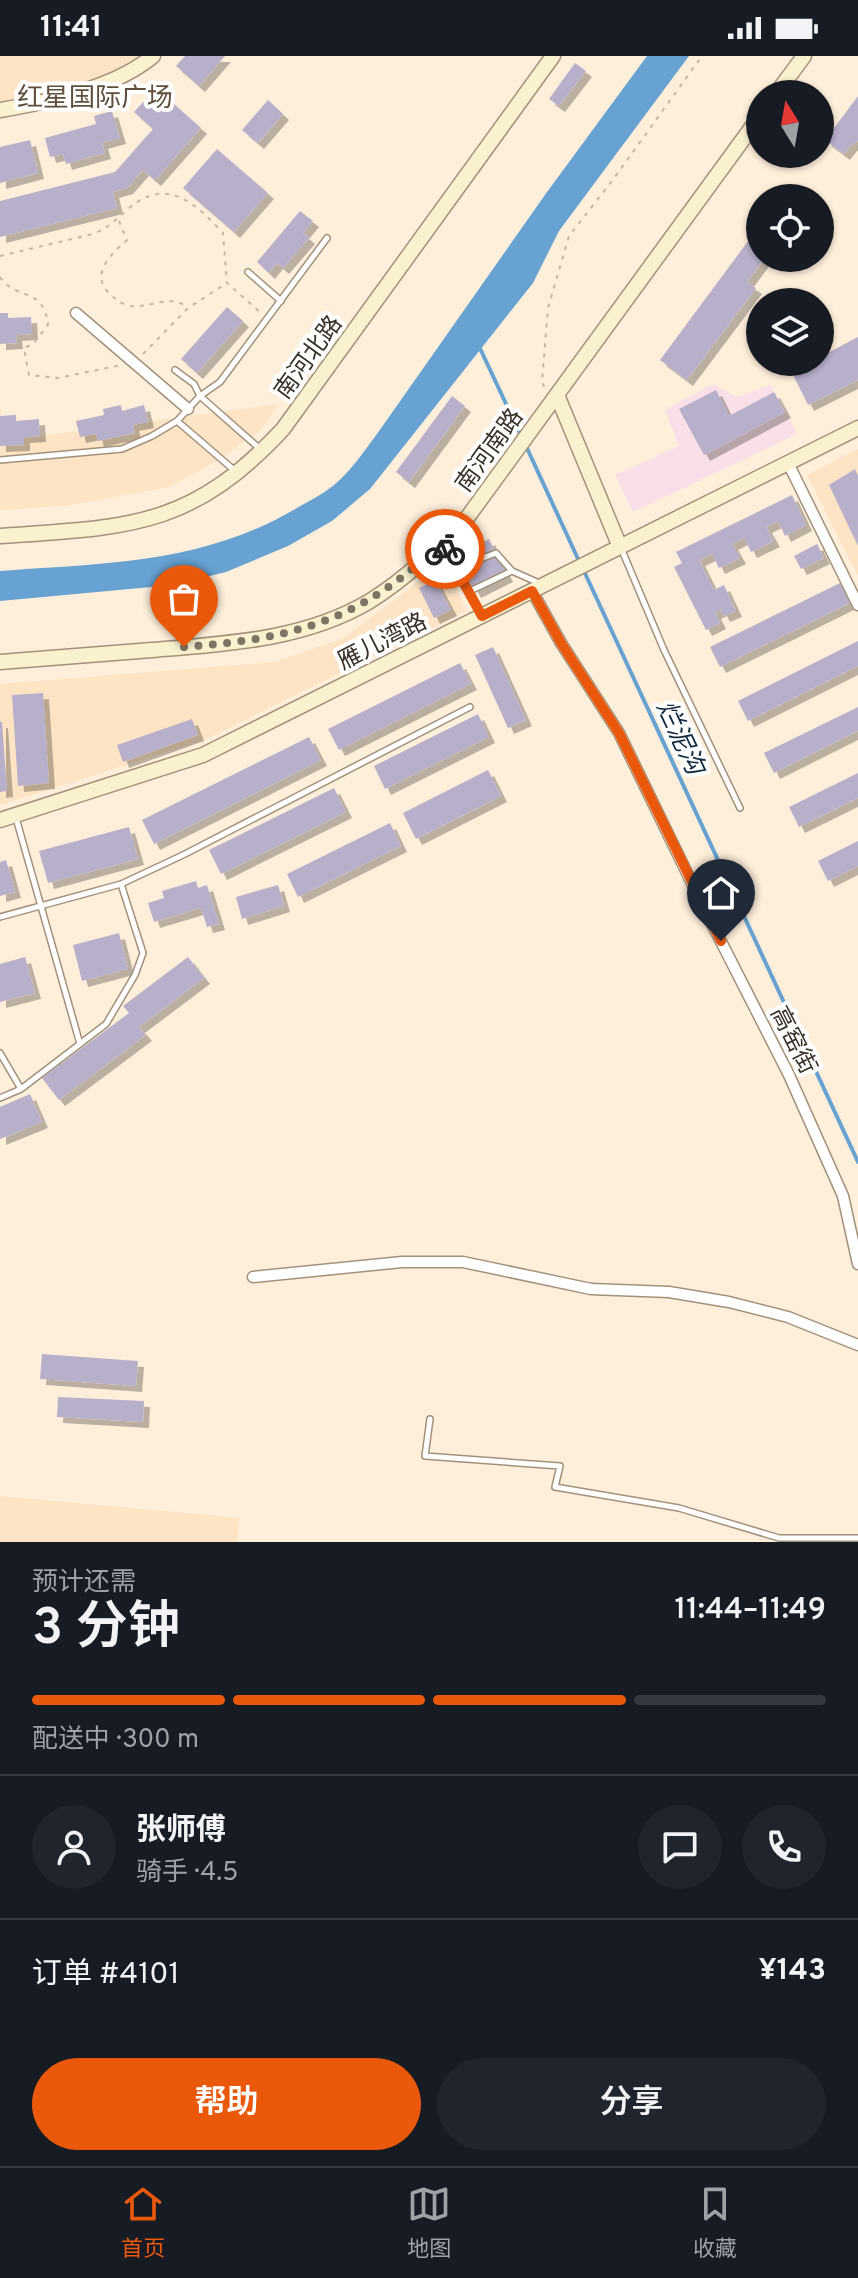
<!DOCTYPE html>
<html lang="zh">
<head>
<meta charset="utf-8">
<style>
  :root { --surface:#171b24; --page:#20242c; --text:#f1f3f6; --muted:#9ea1a6; --line:#363941; --accent:#ea580c }
  body { margin:0; font-family:Overpass,"Noto Sans SC",sans-serif; background:var(--page); color:var(--text); height:100vh; display:flex; flex-direction:column; font-size:30px; white-space:nowrap }
  * { box-sizing:border-box; margin:0 }
  p { font-size:26px; color:var(--muted) }
  .icon { flex:none; width:44px; height:44px; fill:none; stroke:currentColor; stroke-width:2; stroke-linecap:round; stroke-linejoin:round }
  .map { position:relative; height:1486px; overflow:hidden }
  .sheet { display:flex; flex-direction:column; background:var(--surface); flex:1 }
  .sheet>* { flex:none }
  .needle { width:52px; rotate:349deg }
  .fabs { position:absolute; left:746px; top:24px; display:grid; gap:16px }
  .fabs a { display:grid; place-items:center; width:88px; height:88px; border-radius:50%; background:var(--surface); box-shadow:0 2px 6px #0004; font-size:40px }
  .pin { position:absolute; display:grid; place-items:center; width:68px; height:68px; color:#fff; margin:-82px -34px; border-radius:50% 50% 50% 0; rotate:-45deg; box-shadow:0 0 8px #0007 }
  .pin .icon { rotate:45deg }
  .courier { position:absolute; display:grid; place-items:center; width:80px; height:80px; margin:-40px; border:6px solid #ea580c; border-radius:50%; background:#fff; color:#222; box-shadow:0 2px 10px #0007 }
  .head em { font-style:normal; font-weight:600 }
  .head div { display:flex; flex-direction:column-reverse }
  .head { display:flex; align-items:center; justify-content:space-between; height:136px; padding:0 32px }
  h1 { font-size:52px; font-weight:600; line-height:60px }
  .bar { display:grid; grid-template-columns:repeat(4,1fr); gap:12px 8px; align-content:center; height:96px; padding:0 32px }
  .bar i { height:10px; border-radius:6px; background:var(--line) }
  .bar .on { background:var(--accent) }
  .bar p { grid-column:span 4 }
  .line { display:flex; align-items:center; gap:20px; padding:0 32px; border-top:2px solid var(--line) }
  .line div { flex:1 }
  .round { display:grid; place-items:center; flex:none; width:84px; height:84px; border-radius:42px; background:var(--page) }
  .action { display:flex; gap:16px; margin-top:auto; padding:16px 32px }
  .action a { flex:1; height:92px; border-radius:48px; background:var(--accent); color:#fff; font-size:32px; font-weight:600; line-height:92px; text-align:center }
  .action a+a { background:var(--page); color:var(--text) }
  .status { display:flex; justify-content:space-between; align-items:center; height:56px; padding:0 40px; background:var(--surface); direction:ltr }
  .status svg { height:22px; fill:currentColor }
  .menu { display:flex; justify-content:space-around; align-items:center; height:112px; border-top:2px solid var(--line); background:var(--surface); font-size:22px; color:var(--muted) }
  .menu a { display:grid; justify-items:center; gap:4px }
  .menu .on { color:var(--accent) }
  .map>svg:first-child { display:block }
</style>
</head>
<body>
<div class="status"><b>11:41</b><svg viewBox="0 0 49 12"><path d="M0 12V9h3v3zM5 12V6h3v6zM10 12V3h3v9zM15 12V0h3v12zM26 1h20v11H26zM47 4h2v5h-2z"/></svg></div>
<div class="map">
<svg width="858" height="1486" viewBox="0 0 858 1486">
  <defs>
    <filter id="shadow"><feDropShadow dx="6" dy="6" stdDeviation="0" flood-color="#0004"/></filter>
  </defs>
  <rect width="100%" height="100%" fill="#feefdb"/>
  <path fill="#fce4c5" d="M0,0H155L119,23L0,51Z
    M0,348L4,385L279,348L260,375L214,407L169,431L65,450L0,454Z
    M858,393V520L807,419Z
    M443,507L467,555L205,684L0,749V628L275,606L344,582Z
    M0,1440L240,1462L237,1486H0Z"/>
  <path fill="#f9dfe7" d="M713,328L737,341L771,329L797,378L633,456L615,419L679,390L665,354Z"/>
  <path fill="#67a2d2" d="M647,0H689L559,175L533,227L370,433L332,465L288,490L226,516L173,529L0,545V515C107,507 202,508 297,452C309,445 323,438 334,429C351,415 364,395 377,378L547,136Z"/>
  <g fill="none" stroke-linecap="round" stroke-linejoin="round">
    <path stroke="#67a2d2" stroke-width="4" d="M478,288L522,382
      M526,390L579,505
      M583,513L858,1106"/>
  </g>
  <path fill="#b8afca" filter="url(#shadow)" d="M185,0H225L199,30L176,10Z
    M575,7L586,15L559,50L549,43Z
    M156,32L201,72L155,124L143,114L127,132L113,136L117,152L0,181V145L115,116L153,73L134,56Z
    M858,40V85L851,89L844,98L825,84Z
    M268,44L283,58L258,87L242,74Z
    M112,55L120,82L102,87L105,97L66,108L63,98L50,101L45,82L96,68L94,60Z
    M30,84L38,117L0,127V91Z
    M217,93L268,137L234,176L183,132Z
    M300,155L313,165L303,177L309,182L283,212L277,207L269,217L257,206Z
    M760,169V202H765L747,226L756,232L687,324L660,304Z
    M227,251L243,265L197,317L181,303Z
    M0,257H8V262L31,261L32,278L16,279L17,287L0,288Z
    M858,281V324L808,349L791,315L809,306H820V301Z
    M716,334L729,360L774,336L785,356L704,399L679,353Z
    M452,340L465,350L409,426L396,416Z
    M121,349L122,355L144,349L148,366L133,369L135,377L98,385L96,378L80,381L76,365L104,359L103,353Z
    M16,359V365L39,363L40,380L24,381V389L0,390V360Z
    M855,413L858,420V490L829,429Z
    M792,439L806,469L785,480L778,465L766,471L774,485L751,496L744,482L732,488L740,502L719,512L712,498L699,504L714,534L724,529L736,555L724,560L721,554L715,557L720,567L706,574L674,511L682,507L676,496Z
    M489,483L507,520L475,536L456,500Z
    M817,488L824,502L801,513L794,500Z
    M435,524L451,554L434,562L419,532Z
    M840,527L850,547L720,611L710,591Z
    M858,585V610L748,665L738,645Z
    M493,591L526,664L508,672L475,599Z
    M460,607L471,628L339,694L328,673Z
    M43,637L49,727L18,730L12,639Z
    M858,651V675L774,717L764,697Z
    M478,658L489,681L385,733L374,710Z
    M192,663L198,679L123,706L117,689Z
    M0,666H2L7,735L0,736Z
    M309,681L321,704L154,788L142,764Z
    M488,714L501,740L416,783L403,757Z
    M858,717V742L799,771L789,751Z
    M334,732L346,756L221,818L209,794Z
    M390,767L401,790L298,841L287,818Z
    M129,771L138,803L48,827L39,795Z
    M858,785V810L828,825L818,805Z
    M6,804L15,836L0,840V806Z
    M196,825L198,832L207,829L219,868L207,871L201,852L154,866L148,847L164,842L162,835Z
    M278,829L284,850L242,863L236,841Z
    M119,877L128,913L82,925L73,889Z
    M25,901L35,937L0,946V908Z
    M188,901L204,922L139,971L146,979L59,1044L42,1022L129,957L123,950Z
    M30,1038L42,1066L0,1083V1051Z
    M42,1298L138,1305L136,1330L40,1323Z
    M58,1341L144,1345L143,1366L57,1361Z"/>
  <g fill="none" stroke-linecap="round" stroke-linejoin="round">
    <defs>
      <path id="lane" d="M248,216L281,245
        M175,314L194,328L200,340L259,392
        M177,365L234,414
        M0,404L122,393L152,380L177,365L200,340L220,326L327,182
        M442,488L470,535L512,515L496,497L465,509L448,484
        M621,492L664,594L740,752
        M512,515L539,527
        M470,535L481,560
        M16,762L80,988
        M0,861L121,828L183,799L470,651
        M0,997L21,1033
        M0,1042L21,1033L106,968L135,919L143,897L121,828
        M430,1363L425,1400L560,1410L555,1431L679,1452L779,1482H858"/>
      <path id="street" d="M76,257L188,353
        M788,407L858,549
        M532,535L561,587L619,677L707,858L789,1019L843,1140L858,1208
        M253,1221L402,1206H463L591,1233L669,1236L729,1246L788,1261L858,1289"/>
      <path id="secondary" d="M776,38L804,0
        M0,54C48,46 115,32 153,0
        M557,339L620,491
        M0,480C128,471 190,473 283,373L553,0
        M0,606C51,602 101,598 152,594C226,588 305,584 370,545C407,522 437,492 467,462L760,60
        M0,764L203,699L858,372"/>
    </defs>
    <use href="#lane" stroke="#a2917a" stroke-width="8"/>
    <use href="#street" stroke="#a2917a" stroke-width="13"/>
    <use href="#secondary" stroke="#a2917a" stroke-width="17"/>
    <path stroke="#c3b6a5" stroke-width="2" stroke-dasharray="4 6" stroke-linecap="butt" d="M119,165L127,184C113,196 89,218 109,237C115,243 121,248 130,250C148,253 172,237 186,251
      M0,200L93,178C108,172 116,164 128,153C167,119 196,148 223,177L227,227L261,257
      M0,221C16,245 44,230 48,269L34,287L24,292L29,319L58,322L121,309
      M143,298L188,252L227,227
      M544,331L542,325L548,252L569,180L612,125L702,0"/>
    <use href="#lane" stroke="#fff" stroke-width="5"/>
    <use href="#street" stroke="#fff" stroke-width="10"/>
    <use href="#secondary" stroke="#faf1cf" stroke-width="14"/>
  </g>
  <g fill="none" stroke-linecap="round" stroke-linejoin="round">
    <path stroke="#7d7466" stroke-width="8" stroke-dasharray="0 14.4" d="M184,591C293,583 361,565 441,487L445,493"/>
    <path stroke="#ea580c" stroke-width="10" d="M445,493L482,560L532,535L561,587L619,677L721,885"/>
  </g>
  <g text-anchor="middle" stroke-width="8" stroke-linejoin="round" paint-order="stroke">
    <g font-size="24" fill="#383127" stroke="#fff">
      <text transform="translate(308 301) rotate(-54)" y="8">南河北路</text>
      <text transform="translate(489 394) rotate(-54)" y="8">南河南路</text>
      <text transform="translate(382 585) rotate(-27)" y="8">雁儿湾路</text>
      <text transform="translate(794 984) rotate(63)" y="8">高窑街</text>
    </g>
    <g font-size="26" fill="#5f4f3a" stroke="#fff">
      <text x="95" y="50">红星国际广场</text>
    </g>
    <g font-size="26" font-style="italic" fill="#112b40" stroke="#fff">
      <text transform="translate(681 681) rotate(65)" y="9">烂泥沟</text>
    </g>
  </g>
</svg>
<div class="fabs">
<a><svg class="needle" viewBox="-14 -14 28 28"><path d="M0-13l5 13h-10z" fill="#e53935"/><path d="M0 13l5-13h-10z" fill="#9ea1a6"/></svg></a>
<a><svg class="icon" aria-label="locate" viewBox="0 0 24 24"><circle cx="12" cy="12" r="6"/><path d="M12 2v4M12 18v4M2 12h4M18 12h4"/></svg></a>
<a><svg class="icon" aria-label="layers" viewBox="0 0 24 24"><path d="M12 4l9 5-9 5-9-5zM3 14l9 5 9-5"/></svg></a>
</div>
<div class="pin" style="left:184px;top:591px;background:#ea580c"><svg class="icon" aria-label="bag" viewBox="0 0 24 24"><path d="M5 8h14l-1 12H6zM9 8a3 3 0 0 1 6 0"/></svg></div>
<div class="pin" style="left:721px;top:885px;background:#1f2937"><svg class="icon" aria-label="home" viewBox="0 0 24 24"><path d="M3 11l9-7 9 7M6 9v11h12V9"/></svg></div>
<div class="courier" style="left:445px;top:493px"><svg class="icon" aria-label="bike" viewBox="0 0 24 24"><circle cx="6" cy="16" r="4"/><circle cx="18" cy="16" r="4"/><path d="M6 16l4-8h5l3 8M10 8l3 8H6M13 5h3"/></svg></div>
</div>
<section class="sheet">
<div class="head"><div><h1>3 分钟</h1><p>预计还需</p></div><em>11:44–11:49</em></div>
<div class="bar"><i class="on"></i><i class="on"></i><i class="on"></i><i></i><p>配送中 · 300 m</p></div>
<div class="line" style="height:144px"><a class="round"><svg class="icon" aria-label="person" viewBox="0 0 24 24"><circle cx="12" cy="8" r="4"/><path d="M4 21q1-7 8-7t8 7"/></svg></a><div><b>张师傅</b><p>骑手 · 4.5</p></div><a class="round"><svg class="icon" aria-label="chat" viewBox="0 0 24 24"><path d="M4 5h16v11H9l-5 4z"/></svg></a><a class="round"><svg class="icon" aria-label="phone" viewBox="0 0 24 24"><path d="M5 4h4l2 5-3 2q2 4 5 5l2-3 5 2v4C11 20 4 13 5 4z"/></svg></a></div>
<div class="line" style="height:104px"><div>订单 #4101</div><b>¥143</b></div>
<div class="action"><a>帮助</a><a>分享</a></div>
</section>
<nav class="menu">
<a class="on"><svg class="icon" aria-label="home" viewBox="0 0 24 24"><path d="M3 11l9-7 9 7M6 9v11h12V9"/></svg>首页</a>
<a><svg class="icon" aria-label="map" viewBox="0 0 24 24"><path d="M3 6l6-2 6 2 6-2v14l-6 2-6-2-6 2zM9 4v14M15 6v14"/></svg>地图</a>
<a><svg class="icon" aria-label="saved" viewBox="0 0 24 24"><path d="M7 4h10v16l-5-4-5 4z"/></svg>收藏</a>
</nav>
</body>
</html>
